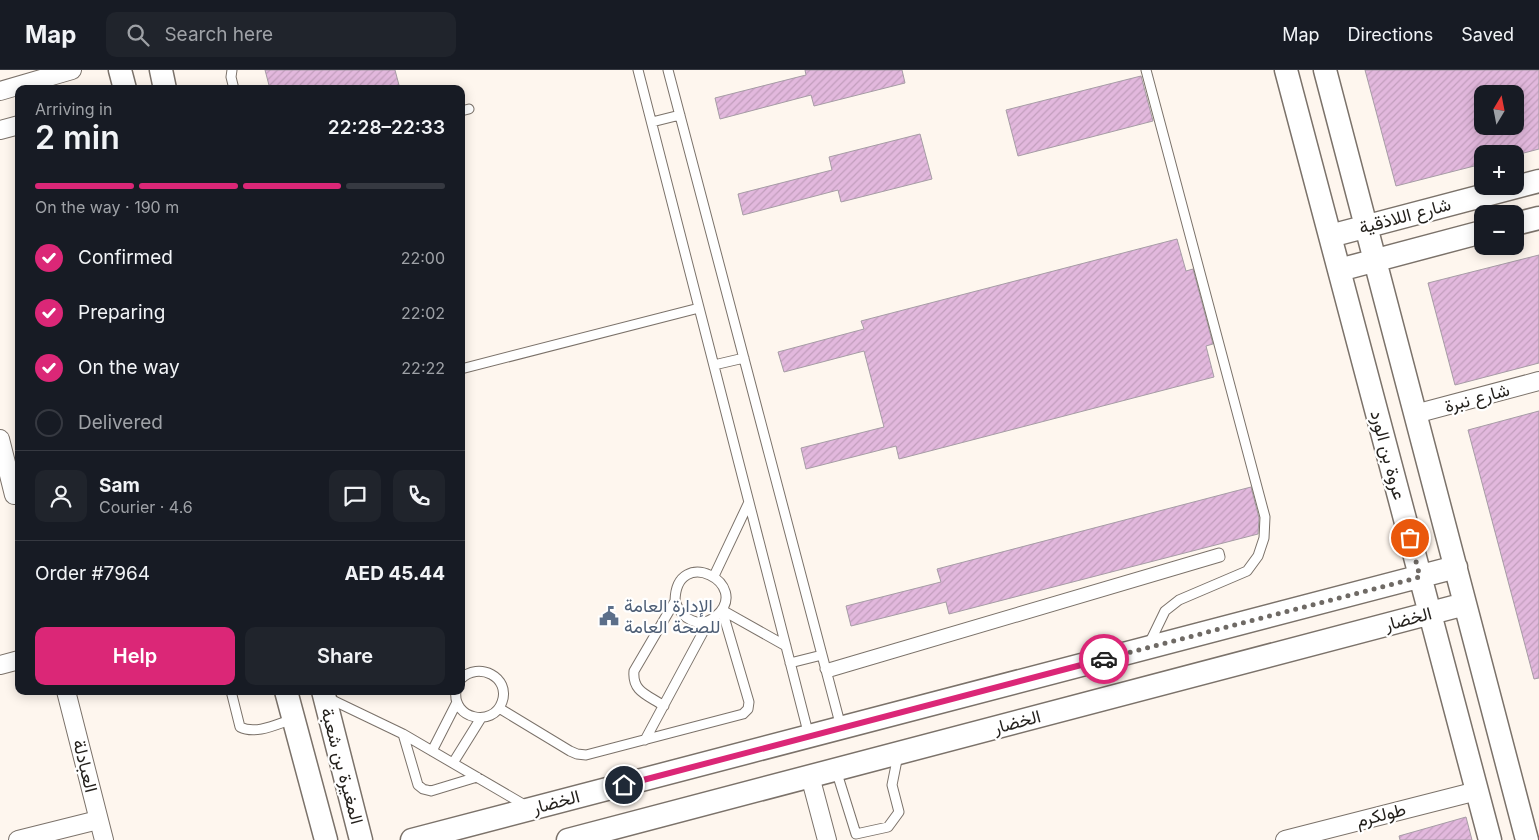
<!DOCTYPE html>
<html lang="en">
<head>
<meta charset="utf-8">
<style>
  :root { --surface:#171b24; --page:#20242c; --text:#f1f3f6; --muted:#9ea1a6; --line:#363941; --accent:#db2777 }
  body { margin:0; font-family:Inter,Vazirmatn,sans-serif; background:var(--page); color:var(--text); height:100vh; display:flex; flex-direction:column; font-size:19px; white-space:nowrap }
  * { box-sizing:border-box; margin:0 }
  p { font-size:16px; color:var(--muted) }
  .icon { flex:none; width:28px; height:28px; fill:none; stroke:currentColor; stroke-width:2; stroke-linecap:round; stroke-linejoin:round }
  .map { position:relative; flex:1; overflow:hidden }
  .side { position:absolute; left:15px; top:15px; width:450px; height:610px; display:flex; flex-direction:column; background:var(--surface); border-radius:10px; box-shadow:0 2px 12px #0003 }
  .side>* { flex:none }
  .needle { width:32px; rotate:10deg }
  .controls { position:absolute; left:1474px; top:15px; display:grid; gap:10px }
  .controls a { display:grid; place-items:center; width:50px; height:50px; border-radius:10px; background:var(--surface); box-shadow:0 2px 12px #0003; font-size:25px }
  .pin { position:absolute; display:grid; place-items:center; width:42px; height:42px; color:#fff; margin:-21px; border:2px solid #fff; border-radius:50%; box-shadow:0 1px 5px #0007 }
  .courier { position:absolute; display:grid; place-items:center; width:50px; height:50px; margin:-25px; border:4px solid #db2777; border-radius:50%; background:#fff; color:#222; box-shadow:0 1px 6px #0007 }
  .headline em { font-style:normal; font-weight:600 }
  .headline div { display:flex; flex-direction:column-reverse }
  .headline { display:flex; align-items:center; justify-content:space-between; height:85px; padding:0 20px }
  h1 { font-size:32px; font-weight:600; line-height:38px }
  .bar { display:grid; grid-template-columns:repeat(4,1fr); gap:8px 5px; align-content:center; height:60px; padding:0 20px }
  .bar i { height:6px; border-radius:4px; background:var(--line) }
  .bar .selected { background:var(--accent) }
  .bar p { grid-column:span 4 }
  .line { display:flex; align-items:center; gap:12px; padding:0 20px; border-top:1px solid var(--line) }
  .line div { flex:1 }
  .round { display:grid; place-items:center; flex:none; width:52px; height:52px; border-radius:10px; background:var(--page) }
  ol { padding:0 20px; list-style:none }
  li { display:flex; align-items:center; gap:15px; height:55px }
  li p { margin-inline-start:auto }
  li .icon { padding:5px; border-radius:50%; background:var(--accent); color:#fff; stroke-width:4 }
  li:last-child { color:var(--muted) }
  li i { width:28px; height:28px; border:2px solid var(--line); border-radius:50% }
  .cta { display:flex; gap:10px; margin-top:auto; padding:10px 20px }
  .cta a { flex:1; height:58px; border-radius:10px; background:var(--accent); color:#fff; font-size:20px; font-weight:600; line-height:58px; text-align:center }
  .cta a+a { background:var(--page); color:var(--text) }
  header { display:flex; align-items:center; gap:30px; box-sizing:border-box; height:70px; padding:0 25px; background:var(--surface); border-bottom:1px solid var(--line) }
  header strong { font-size:24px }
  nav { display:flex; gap:28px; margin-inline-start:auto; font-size:18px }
  .search { width:350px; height:45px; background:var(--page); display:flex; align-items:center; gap:12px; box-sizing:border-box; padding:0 18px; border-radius:10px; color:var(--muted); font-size:19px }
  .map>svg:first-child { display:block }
</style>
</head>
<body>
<header>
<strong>Map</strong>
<div class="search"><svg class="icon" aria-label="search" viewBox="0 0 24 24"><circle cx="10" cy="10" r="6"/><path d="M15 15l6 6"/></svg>Search here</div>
<nav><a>Map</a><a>Directions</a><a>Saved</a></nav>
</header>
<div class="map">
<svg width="1539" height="770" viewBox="0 0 1539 770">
  <defs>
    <pattern id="building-hatch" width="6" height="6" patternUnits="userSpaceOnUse" patternTransform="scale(1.25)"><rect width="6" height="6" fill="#e2b8dd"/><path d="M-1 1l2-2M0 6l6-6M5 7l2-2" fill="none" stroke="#c29ebd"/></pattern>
  </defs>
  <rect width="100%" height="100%" fill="#fef6ee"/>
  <path fill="url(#building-hatch)" stroke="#a69ca5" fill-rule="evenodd" d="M265,0H395L400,19H270Z
    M805,0H902L905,13L814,36L811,25L720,49L715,28L806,5Z
    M1365,0H1539V79L1520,84H1482V94L1396,116ZM1482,24H1515V56H1482Z
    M1141,6L1153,51L1018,86L1006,40Z
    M920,64L932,109L841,132L838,120L743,145L738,124L832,100L829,87Z
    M1177,169L1186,201L1193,199L1213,274L1206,276L1214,307L899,389L896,376L806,399L801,378L884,357L864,281L784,302L778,282L864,259L861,251Z
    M1539,185V293L1455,315L1428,213Z
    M1539,341V608L1534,609L1468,360Z
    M1251,417L1259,448L1258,464L949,544L946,532L851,556L846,536L941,512L937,499Z
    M1466,747L1472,770H1400L1399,766Z"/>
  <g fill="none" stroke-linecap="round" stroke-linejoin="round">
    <defs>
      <path id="service" d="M232,0L231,7L234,19
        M638,0L809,666
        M668,0L841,657
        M1146,0L1265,447L1264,468L1258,486L1247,501L1179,530L1165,541L1149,574
        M461,41L469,39
        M652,52L680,45
        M714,295L744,288
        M461,299L699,238
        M714,506L749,432
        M722,540L786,576
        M790,593L822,585
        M825,599L1219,483L1220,487L827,603
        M231,621L240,657C256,665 277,654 293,649
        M456,621C452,649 493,658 502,632C511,607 478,591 461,609
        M328,628L403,664L528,737
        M664,636C648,625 632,622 634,601L675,531C676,474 753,514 716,546C700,560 681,549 675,531
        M499,638L570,681L577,684L586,685L743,644L748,639L749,632L722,540
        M403,664L418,715L423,719L431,721L477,707
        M645,670L709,551
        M432,681L457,632
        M453,693L481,648
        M836,700L856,764L888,757L899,742L892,715L898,685"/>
      <path id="minor" d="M0,21L72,0
        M0,60L19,55
        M1415,344L1539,311
        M0,369L14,425
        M0,595L19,590
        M66,621L104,770
        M810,706L827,770
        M18,770L98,750
        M1285,770L1477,721"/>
      <path id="tertiary" d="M120,0L125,19
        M161,0L165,19
        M1286,0L1490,770
        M1325,0L1527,770
        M1515,154L1539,148
        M1330,166L1539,111
        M1339,200L1482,162
        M286,621L326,770
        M323,621L361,770
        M412,770L1456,497
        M568,770L1465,534"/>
    </defs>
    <use href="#service" stroke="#7b726a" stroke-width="11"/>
    <use href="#minor" stroke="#7b726a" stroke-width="20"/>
    <use href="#tertiary" stroke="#7b726a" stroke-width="25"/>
    <use href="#service" stroke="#fff" stroke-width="9"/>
    <use href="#minor" stroke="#fff" stroke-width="18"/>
    <use href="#tertiary" stroke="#fff" stroke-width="22"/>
  </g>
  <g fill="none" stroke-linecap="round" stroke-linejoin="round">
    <path stroke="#6f6a65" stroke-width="5" stroke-dasharray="0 9" d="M1104,589L1420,507L1410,468"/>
    <path stroke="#db2777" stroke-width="6" d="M624,715L1104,589"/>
  </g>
  <defs>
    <symbol id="civic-bare" viewBox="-9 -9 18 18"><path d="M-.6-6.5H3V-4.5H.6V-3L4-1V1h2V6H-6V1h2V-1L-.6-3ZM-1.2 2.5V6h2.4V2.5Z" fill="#5c6f8a" stroke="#fff" stroke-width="2.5" paint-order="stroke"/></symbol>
  </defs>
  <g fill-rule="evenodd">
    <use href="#civic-bare" x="595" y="532" width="28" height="28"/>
  </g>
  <g text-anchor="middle" stroke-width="4.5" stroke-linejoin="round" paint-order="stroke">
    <g font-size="18" fill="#221f1b" stroke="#fff">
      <text transform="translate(1405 146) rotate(-15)" y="6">شارع اللاذقية</text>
      <text transform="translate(1477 328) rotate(-15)" y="6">شارع نبرة</text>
      <text transform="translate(1388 385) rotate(75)" y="6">عروة بن الورد</text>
      <text transform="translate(1408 549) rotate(-15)" y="6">الخضار</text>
      <text transform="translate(1017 652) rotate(-15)" y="6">الخضار</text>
      <text transform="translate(85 696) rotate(76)" y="6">العبادلة</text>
      <text transform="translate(342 696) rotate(75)" y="6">المغيرة بن شعبة</text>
      <text transform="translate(556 732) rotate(-15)" y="6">الخضار</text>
      <text transform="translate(1381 745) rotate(-14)" y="6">طولكرم</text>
    </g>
    <g font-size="18" fill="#4e5e75" stroke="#fff" text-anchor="start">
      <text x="624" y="542">الإدارة العامة<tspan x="624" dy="21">للصحة العامة</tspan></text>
    </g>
  </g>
</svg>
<div class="controls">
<a><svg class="needle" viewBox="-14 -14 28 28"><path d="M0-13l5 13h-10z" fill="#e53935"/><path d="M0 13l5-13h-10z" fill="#9ea1a6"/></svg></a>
<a>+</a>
<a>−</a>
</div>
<div class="pin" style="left:1410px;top:468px;background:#ea580c"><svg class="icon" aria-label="bag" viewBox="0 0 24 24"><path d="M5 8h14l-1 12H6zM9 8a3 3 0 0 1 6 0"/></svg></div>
<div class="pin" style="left:624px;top:715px;background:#1f2937"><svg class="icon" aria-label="home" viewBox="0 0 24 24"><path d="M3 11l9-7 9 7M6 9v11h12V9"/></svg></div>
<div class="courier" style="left:1104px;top:589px"><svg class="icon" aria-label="car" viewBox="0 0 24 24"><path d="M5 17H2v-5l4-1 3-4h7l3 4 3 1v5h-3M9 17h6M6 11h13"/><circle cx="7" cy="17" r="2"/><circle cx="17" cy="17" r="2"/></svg></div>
<section class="side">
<div class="headline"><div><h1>2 min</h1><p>Arriving in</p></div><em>22:28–22:33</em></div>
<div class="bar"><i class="selected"></i><i class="selected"></i><i class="selected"></i><i></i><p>On the way · 190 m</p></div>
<ol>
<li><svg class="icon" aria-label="check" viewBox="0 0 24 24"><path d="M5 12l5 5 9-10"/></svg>Confirmed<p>22:00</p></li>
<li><svg class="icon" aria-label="check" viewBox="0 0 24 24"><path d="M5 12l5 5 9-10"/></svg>Preparing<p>22:02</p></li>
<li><svg class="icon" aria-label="check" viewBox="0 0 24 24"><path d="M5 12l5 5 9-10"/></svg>On the way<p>22:22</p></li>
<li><i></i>Delivered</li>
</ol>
<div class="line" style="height:90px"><a class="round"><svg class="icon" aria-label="person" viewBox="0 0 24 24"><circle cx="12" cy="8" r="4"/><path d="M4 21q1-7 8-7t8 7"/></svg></a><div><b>Sam</b><p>Courier · 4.6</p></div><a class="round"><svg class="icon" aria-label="chat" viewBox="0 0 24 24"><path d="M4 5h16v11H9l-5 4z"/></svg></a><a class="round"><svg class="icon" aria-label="phone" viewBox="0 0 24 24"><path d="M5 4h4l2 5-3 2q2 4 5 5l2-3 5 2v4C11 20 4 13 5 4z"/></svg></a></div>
<div class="line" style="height:65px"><div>Order #7964</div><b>AED 45.44</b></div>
<div class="cta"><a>Help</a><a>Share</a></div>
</section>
</div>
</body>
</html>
